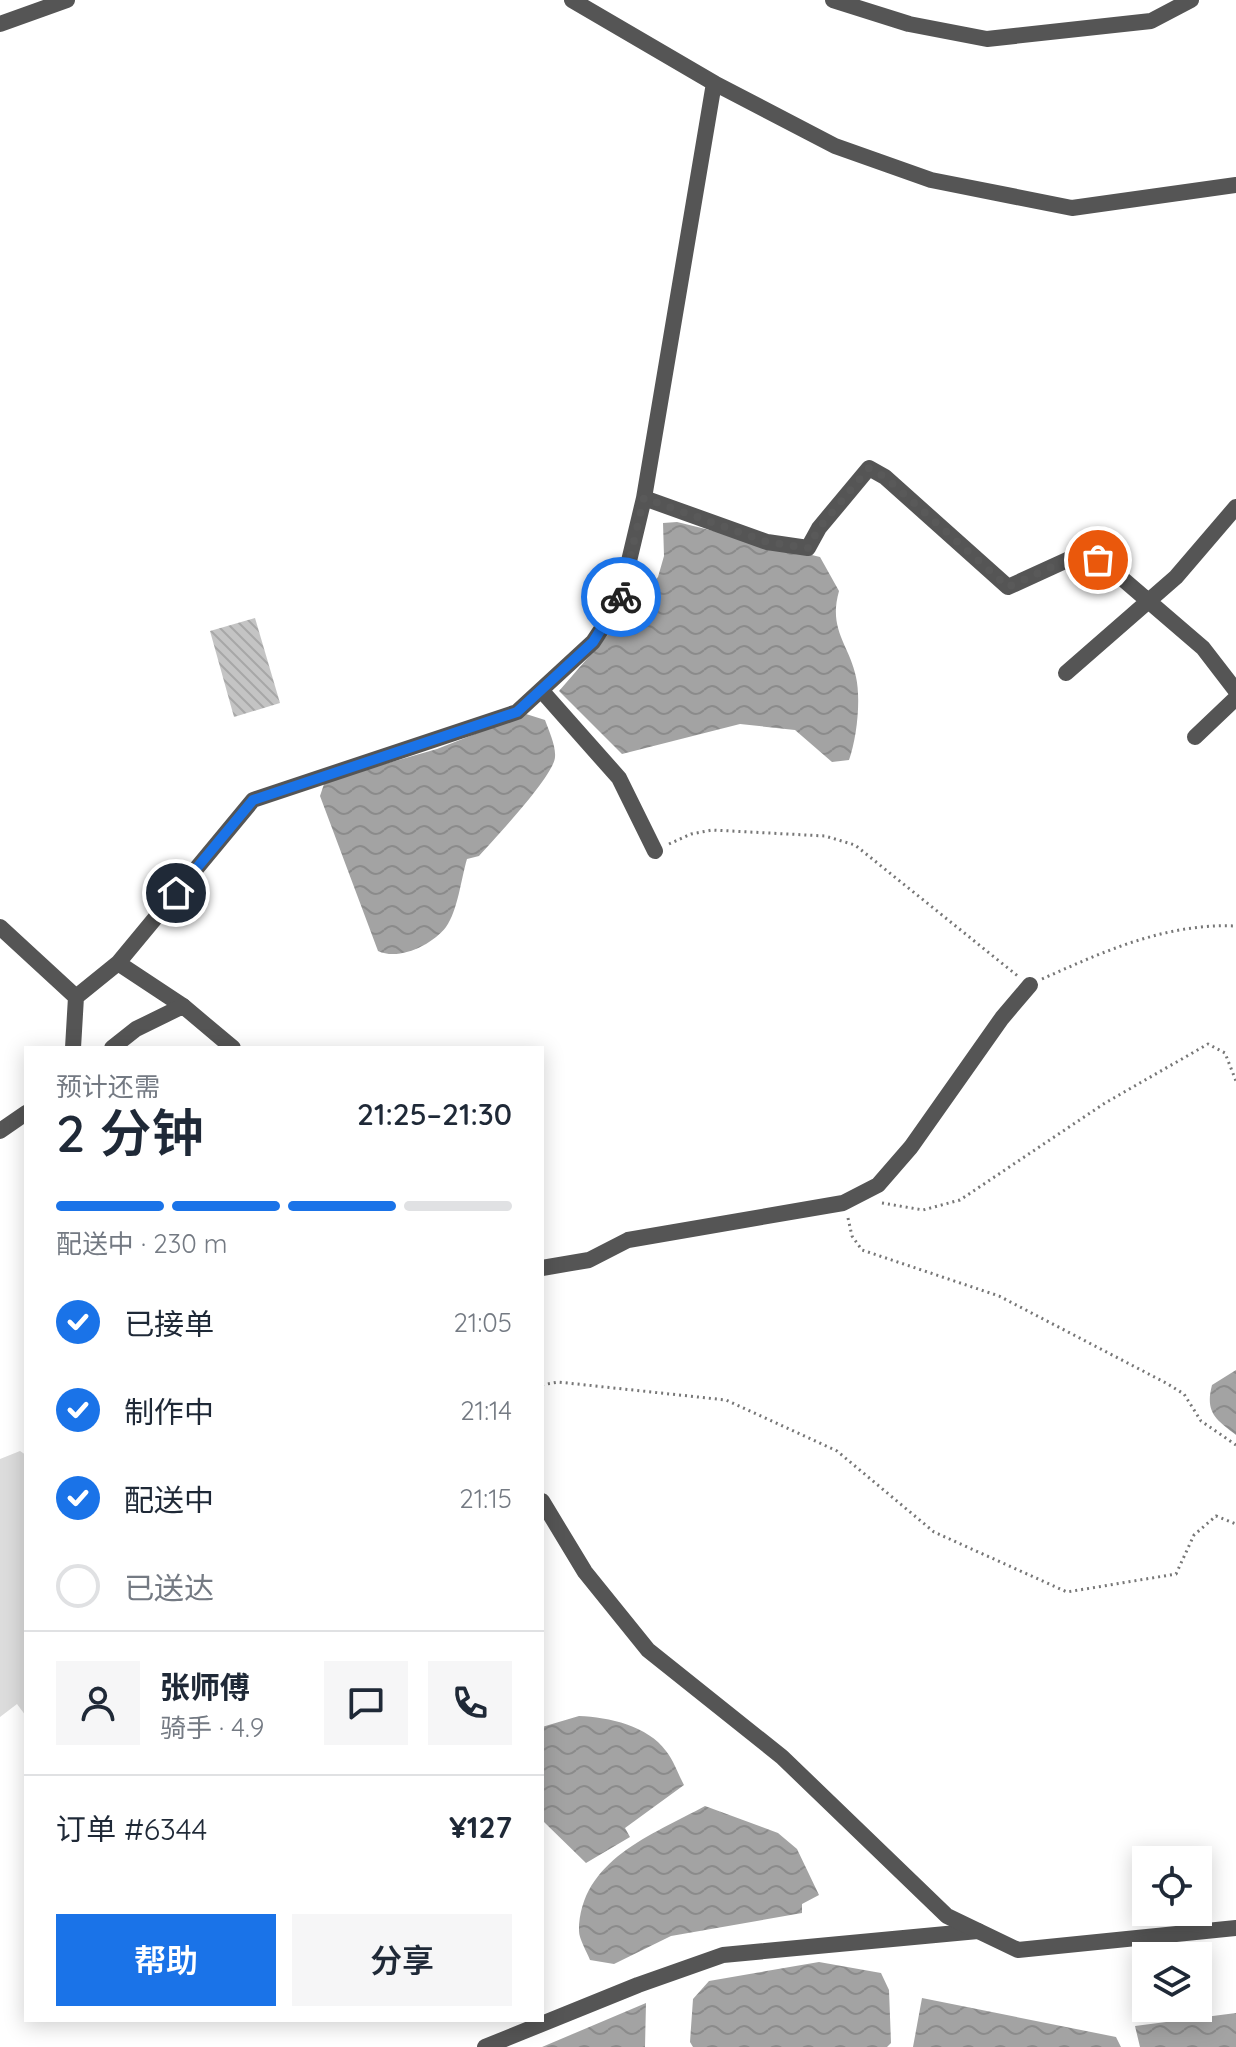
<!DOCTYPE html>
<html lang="zh">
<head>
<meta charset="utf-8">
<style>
  :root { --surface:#fff; --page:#f6f6f7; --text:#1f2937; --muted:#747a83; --line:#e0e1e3; --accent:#1a73e8 }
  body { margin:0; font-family:Quicksand,"Noto Sans SC",sans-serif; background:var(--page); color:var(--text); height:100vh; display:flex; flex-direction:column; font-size:30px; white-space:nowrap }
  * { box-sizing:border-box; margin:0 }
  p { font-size:26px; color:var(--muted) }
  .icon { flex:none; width:44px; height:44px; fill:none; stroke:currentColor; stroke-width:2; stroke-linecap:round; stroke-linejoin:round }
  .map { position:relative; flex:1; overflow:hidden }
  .panel { position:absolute; left:24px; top:1046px; width:520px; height:976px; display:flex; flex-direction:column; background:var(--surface); border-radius:0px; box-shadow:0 4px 20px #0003 }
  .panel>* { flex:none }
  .controls { position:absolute; left:1132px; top:1846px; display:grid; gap:16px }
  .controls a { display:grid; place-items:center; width:80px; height:80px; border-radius:0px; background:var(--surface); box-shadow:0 4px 20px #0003; font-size:40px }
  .pin { position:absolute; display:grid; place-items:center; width:68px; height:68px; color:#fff; margin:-34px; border:4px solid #fff; border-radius:50%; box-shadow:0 2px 8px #0007 }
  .courier { position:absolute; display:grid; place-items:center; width:80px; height:80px; margin:-40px; border:6px solid #1a73e8; border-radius:50%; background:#fff; color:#222; box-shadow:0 2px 10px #0007 }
  .summary em { font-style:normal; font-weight:600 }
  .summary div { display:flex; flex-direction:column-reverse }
  .summary { display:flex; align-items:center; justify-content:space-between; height:136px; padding:0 32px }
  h1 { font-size:52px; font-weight:600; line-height:60px }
  .bar { display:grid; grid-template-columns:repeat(4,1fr); gap:12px 8px; align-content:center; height:96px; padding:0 32px }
  .bar i { height:10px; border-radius:6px; background:var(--line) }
  .bar .current { background:var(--accent) }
  .bar p { grid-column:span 4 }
  .line { display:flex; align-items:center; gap:20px; padding:0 32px; border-top:2px solid var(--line) }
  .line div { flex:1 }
  .round { display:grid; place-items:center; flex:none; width:84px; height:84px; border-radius:0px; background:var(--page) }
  ol { padding:0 32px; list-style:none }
  li { display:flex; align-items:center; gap:24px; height:88px }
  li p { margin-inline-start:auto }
  li .icon { padding:8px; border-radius:50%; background:var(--accent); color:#fff; stroke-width:4 }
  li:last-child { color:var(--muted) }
  li i { width:44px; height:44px; border:4px solid var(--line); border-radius:50% }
  .action { display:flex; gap:16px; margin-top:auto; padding:16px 32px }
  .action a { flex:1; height:92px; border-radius:0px; background:var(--accent); color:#fff; font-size:32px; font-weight:600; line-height:92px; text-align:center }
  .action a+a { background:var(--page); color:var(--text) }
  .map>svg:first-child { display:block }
</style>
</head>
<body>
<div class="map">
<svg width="1236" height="2047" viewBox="0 0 1236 2047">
  <defs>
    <pattern id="water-waves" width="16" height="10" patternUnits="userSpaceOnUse" patternTransform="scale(2)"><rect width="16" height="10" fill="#a3a3a3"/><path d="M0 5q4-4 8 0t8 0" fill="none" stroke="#8b8b8b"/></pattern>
    <pattern id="building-back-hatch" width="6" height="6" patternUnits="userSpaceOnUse" patternTransform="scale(2)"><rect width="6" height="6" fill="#c4c4c4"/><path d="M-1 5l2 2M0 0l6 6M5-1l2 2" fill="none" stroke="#a7a7a7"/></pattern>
  </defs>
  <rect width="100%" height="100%" fill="#fff"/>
  <path fill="#dcdcdc" d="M20,1451L26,1455V1716L17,1704L0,1717V1459Z"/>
  <path fill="url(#water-waves)" d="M677,522L820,557L839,591C828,630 849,644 856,677C861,699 857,738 849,760L832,762L795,730L740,724L622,754L559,691L658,577L664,556L663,523Z
    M526,714L545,720C549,731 556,746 555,757C554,776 494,839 479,856L467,859C461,879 458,910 446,927C432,945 399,961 378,951L320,796L325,781L437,749Z
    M1236,1370V1435C1215,1419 1205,1412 1212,1385Z
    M579,1716C609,1717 648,1726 666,1751C674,1761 678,1774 684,1785L625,1828L630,1837L586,1863L544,1822L542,1814V1727Z
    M705,1806L778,1833L797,1849L819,1895L802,1904V1913L671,1936L614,1964L590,1960C587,1952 579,1939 579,1931C580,1860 652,1835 705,1806Z
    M819,1962L881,1973L889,1990L891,2043L887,2047H693L690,2042L693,1999L709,1981Z
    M922,1998L1116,2037L1121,2047H913Z
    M646,2003L645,2047H542Z
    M1236,2013V2047H1140L1135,2026Z"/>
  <path fill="url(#building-back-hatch)" d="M255,618L280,703L234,717L210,631Z"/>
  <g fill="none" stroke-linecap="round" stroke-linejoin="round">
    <path stroke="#777" stroke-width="3" stroke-dasharray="2 4" stroke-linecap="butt" d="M669,844L691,834L712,830L825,836L855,845L1019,977
      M1042,979C1105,951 1166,923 1236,926
      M882,1203L923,1210L960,1200L1105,1103L1208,1044L1225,1053L1236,1081
      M848,1218L852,1236L862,1250L999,1296L1166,1383L1184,1394L1201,1421L1236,1445
      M542,1385L558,1382L726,1400L837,1451L934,1532L1067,1592L1176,1574L1194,1535L1216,1516L1236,1524"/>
    <path stroke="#555" stroke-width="16" d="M572,0L714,83L835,146L931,180L1072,208L1236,185
      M833,0L909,24L987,39L1151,21L1191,0
      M0,24L67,0
      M644,498L767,542L808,548L819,528L869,468L885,477L1008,587L1089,550L1203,648L1236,691
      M1066,673L1176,577L1236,507
      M541,690L619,778L655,851
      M1195,737L1236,698
      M0,927L76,997
      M118,963L183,1006
      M73,1048L76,997L118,963L253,800L517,712L593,642L619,603L644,498L714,83
      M542,1268L589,1260L628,1240L843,1203L878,1185L911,1147L1002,1018L1030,985
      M485,2047L638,1985L723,1955L978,1931"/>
    <path stroke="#555" stroke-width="16" d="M112,1048L136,1029L183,1006L233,1048
      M0,1131L26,1113
      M542,1501L585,1572L648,1650L782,1757L947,1916L1018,1950L1236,1928"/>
  </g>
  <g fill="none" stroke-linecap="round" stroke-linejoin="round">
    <path stroke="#595959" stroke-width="8" stroke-dasharray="0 14.4" d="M621,597L644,498L767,542L808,548L819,528L869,468L885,477L1008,587L1089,550L1098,560"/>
    <path stroke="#1a73e8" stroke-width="10" d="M176,893L253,800L517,712L593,642L621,597"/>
  </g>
</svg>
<div class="controls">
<a><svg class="icon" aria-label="locate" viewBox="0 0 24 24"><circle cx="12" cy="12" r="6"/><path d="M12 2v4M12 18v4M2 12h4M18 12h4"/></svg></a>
<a><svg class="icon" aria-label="layers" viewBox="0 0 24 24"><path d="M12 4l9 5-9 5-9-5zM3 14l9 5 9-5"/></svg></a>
</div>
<div class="pin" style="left:1098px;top:560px;background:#ea580c"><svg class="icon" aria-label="bag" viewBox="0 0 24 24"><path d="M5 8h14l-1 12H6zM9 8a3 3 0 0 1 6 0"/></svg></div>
<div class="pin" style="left:176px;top:893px;background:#1f2937"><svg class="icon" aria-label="home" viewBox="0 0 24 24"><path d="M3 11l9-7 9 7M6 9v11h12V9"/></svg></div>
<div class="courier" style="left:621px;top:597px"><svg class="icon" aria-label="bike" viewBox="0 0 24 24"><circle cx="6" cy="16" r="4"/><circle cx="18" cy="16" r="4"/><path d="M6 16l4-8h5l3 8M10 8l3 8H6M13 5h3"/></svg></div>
<section class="panel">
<div class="summary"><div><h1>2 分钟</h1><p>预计还需</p></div><em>21:25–21:30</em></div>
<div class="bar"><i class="current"></i><i class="current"></i><i class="current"></i><i></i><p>配送中 · 230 m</p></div>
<ol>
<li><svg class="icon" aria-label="check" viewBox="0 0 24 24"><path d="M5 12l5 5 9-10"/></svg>已接单<p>21:05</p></li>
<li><svg class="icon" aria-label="check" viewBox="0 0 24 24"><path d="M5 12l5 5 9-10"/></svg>制作中<p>21:14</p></li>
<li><svg class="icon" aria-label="check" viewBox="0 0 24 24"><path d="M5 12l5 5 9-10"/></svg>配送中<p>21:15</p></li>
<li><i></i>已送达</li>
</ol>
<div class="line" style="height:144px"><a class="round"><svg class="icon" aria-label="person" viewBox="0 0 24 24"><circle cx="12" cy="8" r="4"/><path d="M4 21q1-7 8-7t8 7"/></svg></a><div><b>张师傅</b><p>骑手 · 4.9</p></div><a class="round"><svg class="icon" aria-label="chat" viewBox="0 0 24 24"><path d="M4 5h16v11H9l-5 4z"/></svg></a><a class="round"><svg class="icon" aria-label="phone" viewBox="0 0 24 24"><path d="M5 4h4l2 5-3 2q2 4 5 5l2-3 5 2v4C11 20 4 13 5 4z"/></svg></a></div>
<div class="line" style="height:104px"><div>订单 #6344</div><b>¥127</b></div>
<div class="action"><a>帮助</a><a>分享</a></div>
</section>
</div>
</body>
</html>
